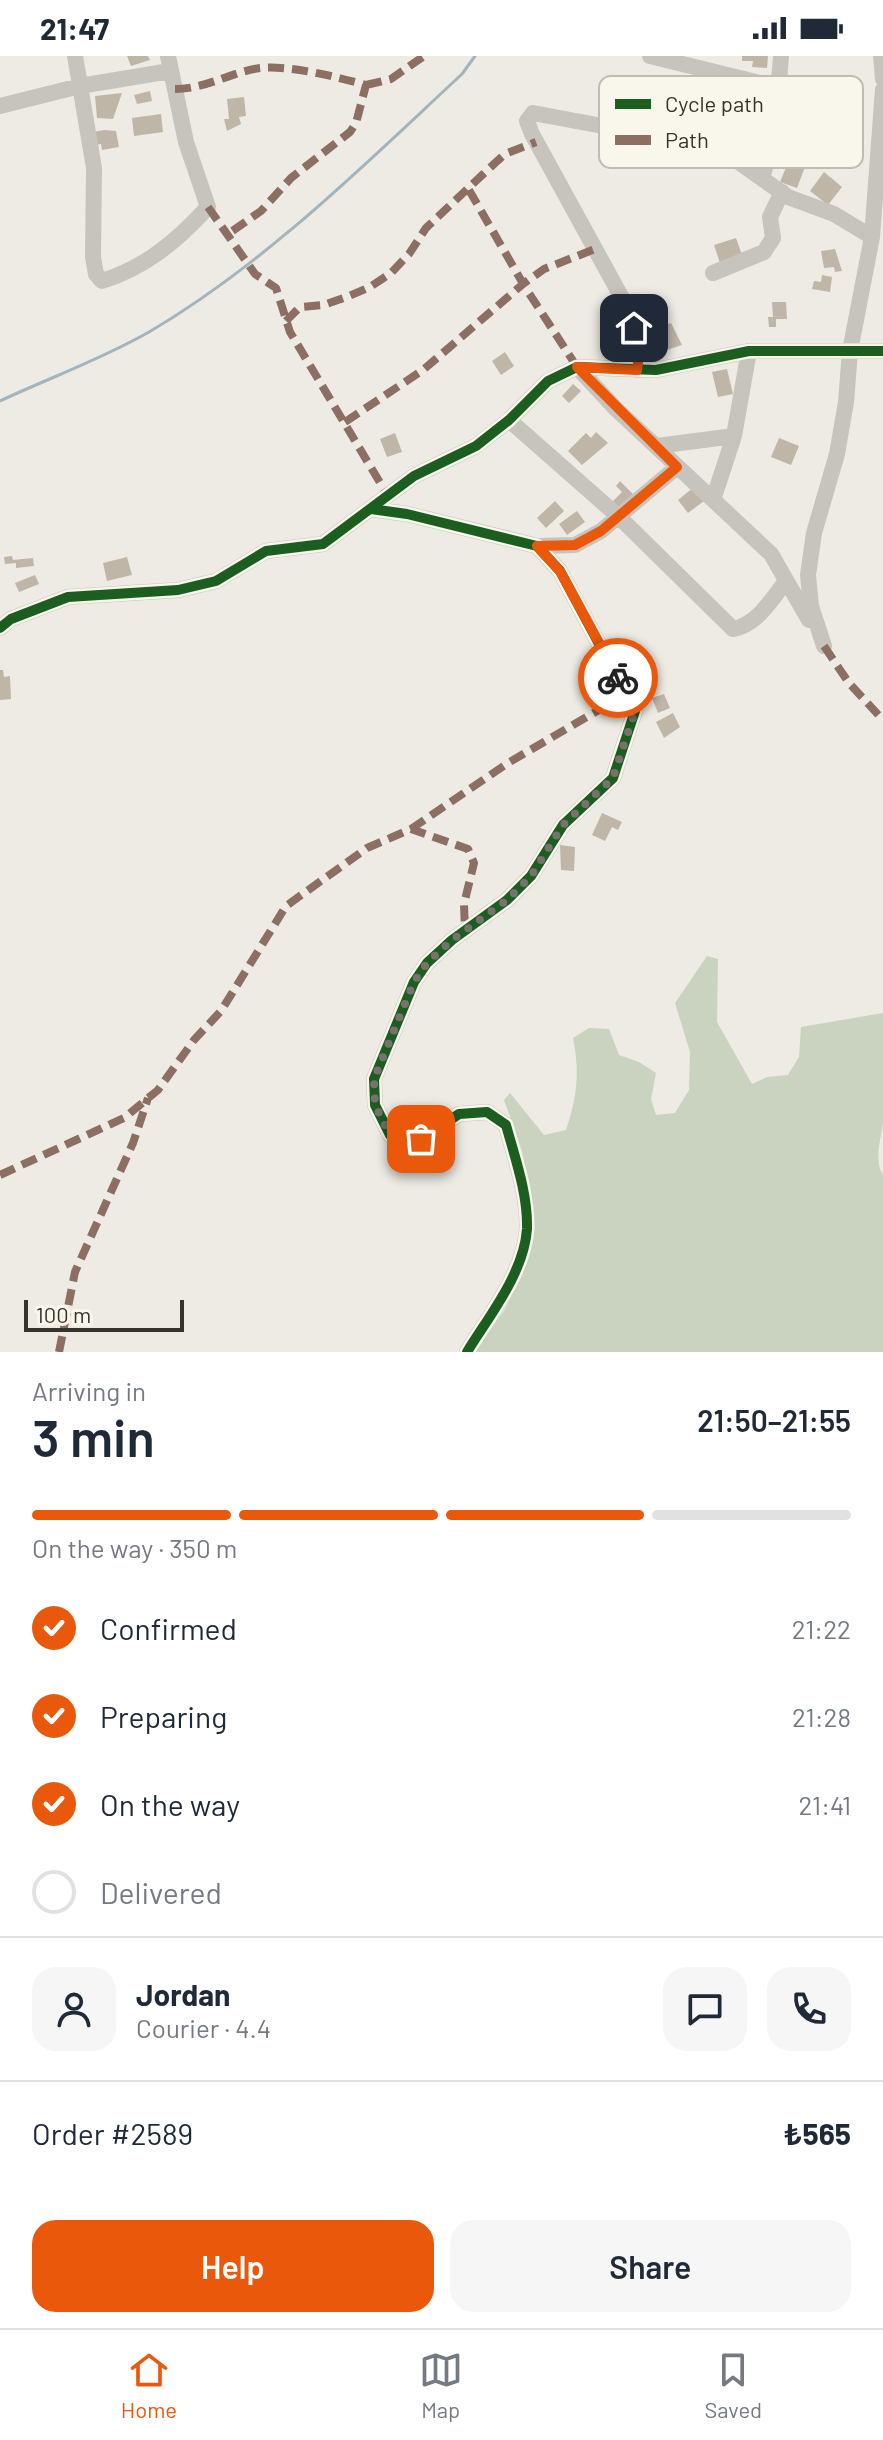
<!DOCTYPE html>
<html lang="en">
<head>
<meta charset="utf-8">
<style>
  :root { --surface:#fff; --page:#f6f6f7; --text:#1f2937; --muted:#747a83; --line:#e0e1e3; --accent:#ea580c }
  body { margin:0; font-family:Barlow,sans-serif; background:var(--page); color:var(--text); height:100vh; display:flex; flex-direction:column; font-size:30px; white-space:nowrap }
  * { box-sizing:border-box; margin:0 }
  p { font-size:26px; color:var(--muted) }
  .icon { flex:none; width:44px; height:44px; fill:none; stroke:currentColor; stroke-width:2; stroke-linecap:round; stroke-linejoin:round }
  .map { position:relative; height:1296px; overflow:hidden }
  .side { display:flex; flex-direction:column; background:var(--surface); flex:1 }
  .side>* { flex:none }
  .scale { position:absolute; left:24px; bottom:20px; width:160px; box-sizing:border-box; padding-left:8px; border:4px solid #37332b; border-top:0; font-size:22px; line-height:28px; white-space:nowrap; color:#37332b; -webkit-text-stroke:6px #f9f7ec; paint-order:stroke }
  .pin { position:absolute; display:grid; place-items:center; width:68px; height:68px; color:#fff; margin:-34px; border-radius:16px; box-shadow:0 4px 12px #0006 }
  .courier { position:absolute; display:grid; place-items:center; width:80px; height:80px; margin:-40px; border:6px solid #ea580c; border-radius:50%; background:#fff; color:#222; box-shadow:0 2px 10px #0007 }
  .overview em { font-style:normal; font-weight:600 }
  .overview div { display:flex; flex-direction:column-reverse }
  .overview { display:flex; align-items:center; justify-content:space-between; height:136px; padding:0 32px }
  h1 { font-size:52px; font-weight:600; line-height:60px }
  .bar { display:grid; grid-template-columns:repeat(4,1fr); gap:12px 8px; align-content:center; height:96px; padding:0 32px }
  .bar i { height:10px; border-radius:6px; background:var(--line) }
  .bar .active { background:var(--accent) }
  .bar p { grid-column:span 4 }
  .line { display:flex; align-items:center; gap:20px; padding:0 32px; border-top:2px solid var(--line) }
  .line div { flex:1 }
  .round { display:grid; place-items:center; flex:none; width:84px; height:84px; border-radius:24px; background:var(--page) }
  ol { padding:0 32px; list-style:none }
  li { display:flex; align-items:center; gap:24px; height:88px }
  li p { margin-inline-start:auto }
  li .icon { padding:8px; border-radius:50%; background:var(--accent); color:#fff; stroke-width:4 }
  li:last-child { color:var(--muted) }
  li i { width:44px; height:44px; border:4px solid var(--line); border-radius:50% }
  .button { display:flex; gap:16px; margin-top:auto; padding:16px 32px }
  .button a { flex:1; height:92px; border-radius:24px; background:var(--accent); color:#fff; font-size:32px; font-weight:600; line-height:92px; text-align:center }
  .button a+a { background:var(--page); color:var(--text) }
  .status { display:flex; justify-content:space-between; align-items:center; height:56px; padding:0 40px; background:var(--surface); direction:ltr }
  .status svg { height:22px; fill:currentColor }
  .tabs { display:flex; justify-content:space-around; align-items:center; height:112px; border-top:2px solid var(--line); background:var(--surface); font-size:22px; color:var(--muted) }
  .tabs a { display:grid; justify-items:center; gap:4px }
  .tabs .active { color:var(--accent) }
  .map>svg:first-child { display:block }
</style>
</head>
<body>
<div class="status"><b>21:47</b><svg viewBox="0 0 49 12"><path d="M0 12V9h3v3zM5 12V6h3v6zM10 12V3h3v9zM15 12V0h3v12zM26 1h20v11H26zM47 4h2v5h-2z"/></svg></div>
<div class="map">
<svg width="883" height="1296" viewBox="0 0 883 1296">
  <rect width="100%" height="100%" fill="#edebe4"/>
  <path fill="#c9d3bf" d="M707,900L718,903L717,966L752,1028L767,1021L788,1019L799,1001L801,971L883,957C883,992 883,1028 883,1064C882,1082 873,1103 883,1119V1296H474L504,1255L523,1218L532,1141L522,1094L504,1044L510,1037L544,1079L566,1074C577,1042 580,1016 573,982L589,972L609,973L619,999L639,1006L656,1017L651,1043L656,1059L675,1057L689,1034L690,996L675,947Z"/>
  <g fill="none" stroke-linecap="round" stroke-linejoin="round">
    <path stroke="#a2b4bd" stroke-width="3" d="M0,345C49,322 102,303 149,276C266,207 364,109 462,18L475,0"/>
  </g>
  <path fill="#bfb6a7" d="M127,0H148L150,4L131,10Z
    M742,0H768L767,12L752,11L753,5H742Z
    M150,35L152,45L137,48L134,39Z
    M122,37L113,63L97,62L95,40Z
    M244,41L246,60L239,61L241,68L227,75L224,63H229L227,43Z
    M161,58L163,76L134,80L132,62Z
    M105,74L116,75L119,91L102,94L101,88L94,89L92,76Z
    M789,104L805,111L797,132L780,126Z
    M824,116L842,131L828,149L810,135Z
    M736,182L742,199L720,207L714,189Z
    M835,193L842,215L835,216L834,211L824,212L821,195Z
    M822,219L832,221L830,236L812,233L814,225L821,226Z
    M772,246H786L787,263H776V271H769L768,261H773Z
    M671,267L682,289L657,297L653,286L658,284L654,273Z
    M505,296L514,310L501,319L492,305Z
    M727,313L733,338L718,341L712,316Z
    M573,328L581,335L569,347L562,340Z
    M596,376L608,387L582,409L568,395L586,377L591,382Z
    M395,377L402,396L387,401L380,383Z
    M779,382L799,390L791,409L771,401Z
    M620,425L633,438L619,453L612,446L622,436L616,430Z
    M694,431L704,445L688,457L678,444Z
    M555,445L564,455L546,472L537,462Z
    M577,455L585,466L567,479L559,468Z
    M12,500L13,504L33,502L34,510L16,512V507L5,508L4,501Z
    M127,501L132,519L107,525L103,507Z
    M35,519L39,528L19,536L15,527Z
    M0,614H3L4,621L10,620L11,643L0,644Z
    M664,638L670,652L658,657L652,642Z
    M673,657L680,671L664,682L656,666Z
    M602,757L622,766L618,774L612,771L605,785L592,779Z
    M560,789L575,791L574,815L561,814Z"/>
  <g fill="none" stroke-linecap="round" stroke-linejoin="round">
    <path stroke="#c7c4bd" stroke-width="16" d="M75,0L94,112L93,201L96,218L102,225C146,211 177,185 208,151L186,86L168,0
      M650,0L780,32
      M881,0L883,23
      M0,50L80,30L170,15
      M762,123L775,76L781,0
      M713,217L764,196L773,182L770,161L782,136
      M577,311L616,353L771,498L809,564
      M637,314L640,291L628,253L532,78L527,65L533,57L640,77L726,88L740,107L788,141L834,158L872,181
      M509,364L618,460L733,573C757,569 772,543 786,525
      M657,390L734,380
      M713,444L734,380L749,295
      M371,453L407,458L537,490L560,515L635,655L613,722L563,769L531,820L507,844L452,884L427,907L414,926L374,1023L375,1049L390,1079L402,1084L421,1083L459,1058L487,1056L506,1069C515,1102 528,1138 527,1173C524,1217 489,1260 467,1296
      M537,490L575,489L601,475L677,411
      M0,572L11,563L68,541L178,534L216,525L266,495L323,488L414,420L476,390L509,364L548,325L577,311L656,314L749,295H883
      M824,590L811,550L808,519L814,477L837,398L846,346L850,295L872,181L883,33"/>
    <path stroke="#8d6e63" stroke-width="8" stroke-dasharray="16 8" stroke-linecap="butt" d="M366,29L391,23L424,0
      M175,33C206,33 231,16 260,12C290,9 337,21 366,29L356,67L350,76L291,122L261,155L228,178
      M469,134L525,231L577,311
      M208,151L255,218L276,232L290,276L388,440
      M286,265L300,251L324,249L349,240L370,231L391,217L409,198L426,172L495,107L505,98L536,86
      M345,366L423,314L523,228L544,213L595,193
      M824,590L849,627L883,664
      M411,773L508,707L626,638
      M0,1119L124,1062L158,1034L194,984L221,955L286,850L367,792L411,773L468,793L474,807L464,848L465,875
      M59,1296L75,1216L133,1087L148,1042"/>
    <defs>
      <path id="cycleway" d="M371,453L407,458L537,490L560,515L635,655L613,722L563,769L531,820L507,844L452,884L427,907L414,926L374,1023L375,1049L390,1079L402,1084L421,1083L459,1058L487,1056L506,1069C515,1102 528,1138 527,1173C524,1217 489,1260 467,1296
        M0,572L11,563L68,541L178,534L216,525L266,495L323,488L414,420L476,390L509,364L548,325L577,311L656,314L749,295H883"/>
    </defs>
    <use href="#cycleway" stroke="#f9f7ec" stroke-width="15"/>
    <use href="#cycleway" stroke="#1b5e20" stroke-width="10"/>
  </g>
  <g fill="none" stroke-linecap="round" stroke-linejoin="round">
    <path stroke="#77736c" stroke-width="8" stroke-dasharray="0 14.4" d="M421,1083L402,1084L390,1079L375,1049L374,1023L414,926L427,907L452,884L507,844L531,820L563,769L613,722L635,655L618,622"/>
    <path stroke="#ea580c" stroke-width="10" d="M618,622L560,515L537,490L575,489L601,475L677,411L577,311L637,314L640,291L634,272"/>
  </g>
  <rect x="599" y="20" width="264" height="92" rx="12" fill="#f9f7ec" stroke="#bfbcb2" stroke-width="2"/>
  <rect x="615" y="43" width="36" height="10" fill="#1b5e20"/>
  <rect x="615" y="79" width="36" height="10" fill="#8d6e63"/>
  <g font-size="22" fill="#37332b">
    <text x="665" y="56">Cycle path</text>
    <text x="665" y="92">Path</text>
  </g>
</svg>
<div class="scale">100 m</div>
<div class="pin" style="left:421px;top:1083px;background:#ea580c"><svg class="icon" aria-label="bag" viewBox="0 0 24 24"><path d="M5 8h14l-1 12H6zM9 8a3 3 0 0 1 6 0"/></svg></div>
<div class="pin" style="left:634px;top:272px;background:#1f2937"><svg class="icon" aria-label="home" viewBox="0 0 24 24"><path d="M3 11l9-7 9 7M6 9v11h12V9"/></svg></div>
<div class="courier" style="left:618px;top:622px"><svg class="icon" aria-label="bike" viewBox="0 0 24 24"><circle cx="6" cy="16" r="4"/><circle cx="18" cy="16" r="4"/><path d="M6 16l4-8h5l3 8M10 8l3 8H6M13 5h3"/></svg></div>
</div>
<section class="side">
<div class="overview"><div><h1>3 min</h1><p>Arriving in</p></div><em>21:50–21:55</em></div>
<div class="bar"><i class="active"></i><i class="active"></i><i class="active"></i><i></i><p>On the way · 350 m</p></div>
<ol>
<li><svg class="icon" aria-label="check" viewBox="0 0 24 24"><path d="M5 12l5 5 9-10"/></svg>Confirmed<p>21:22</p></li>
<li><svg class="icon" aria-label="check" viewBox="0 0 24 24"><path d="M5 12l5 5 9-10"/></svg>Preparing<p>21:28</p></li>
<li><svg class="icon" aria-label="check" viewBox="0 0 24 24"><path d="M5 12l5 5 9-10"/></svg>On the way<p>21:41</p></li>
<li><i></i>Delivered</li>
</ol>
<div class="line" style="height:144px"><a class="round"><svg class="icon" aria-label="person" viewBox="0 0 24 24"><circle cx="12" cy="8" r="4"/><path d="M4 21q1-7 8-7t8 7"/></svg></a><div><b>Jordan</b><p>Courier · 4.4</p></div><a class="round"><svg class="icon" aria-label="chat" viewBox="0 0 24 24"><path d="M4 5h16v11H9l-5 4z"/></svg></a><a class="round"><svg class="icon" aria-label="phone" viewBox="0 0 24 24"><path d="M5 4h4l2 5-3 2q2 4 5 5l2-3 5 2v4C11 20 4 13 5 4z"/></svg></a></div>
<div class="line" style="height:104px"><div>Order #2589</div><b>₺565</b></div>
<div class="button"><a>Help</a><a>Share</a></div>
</section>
<nav class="tabs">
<a class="active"><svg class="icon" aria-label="home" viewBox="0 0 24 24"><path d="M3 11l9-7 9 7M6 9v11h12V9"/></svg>Home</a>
<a><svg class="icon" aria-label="map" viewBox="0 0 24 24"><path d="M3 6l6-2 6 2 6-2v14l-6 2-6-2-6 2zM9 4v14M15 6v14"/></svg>Map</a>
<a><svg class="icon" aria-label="saved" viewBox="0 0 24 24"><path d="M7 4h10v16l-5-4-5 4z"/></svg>Saved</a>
</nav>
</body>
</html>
